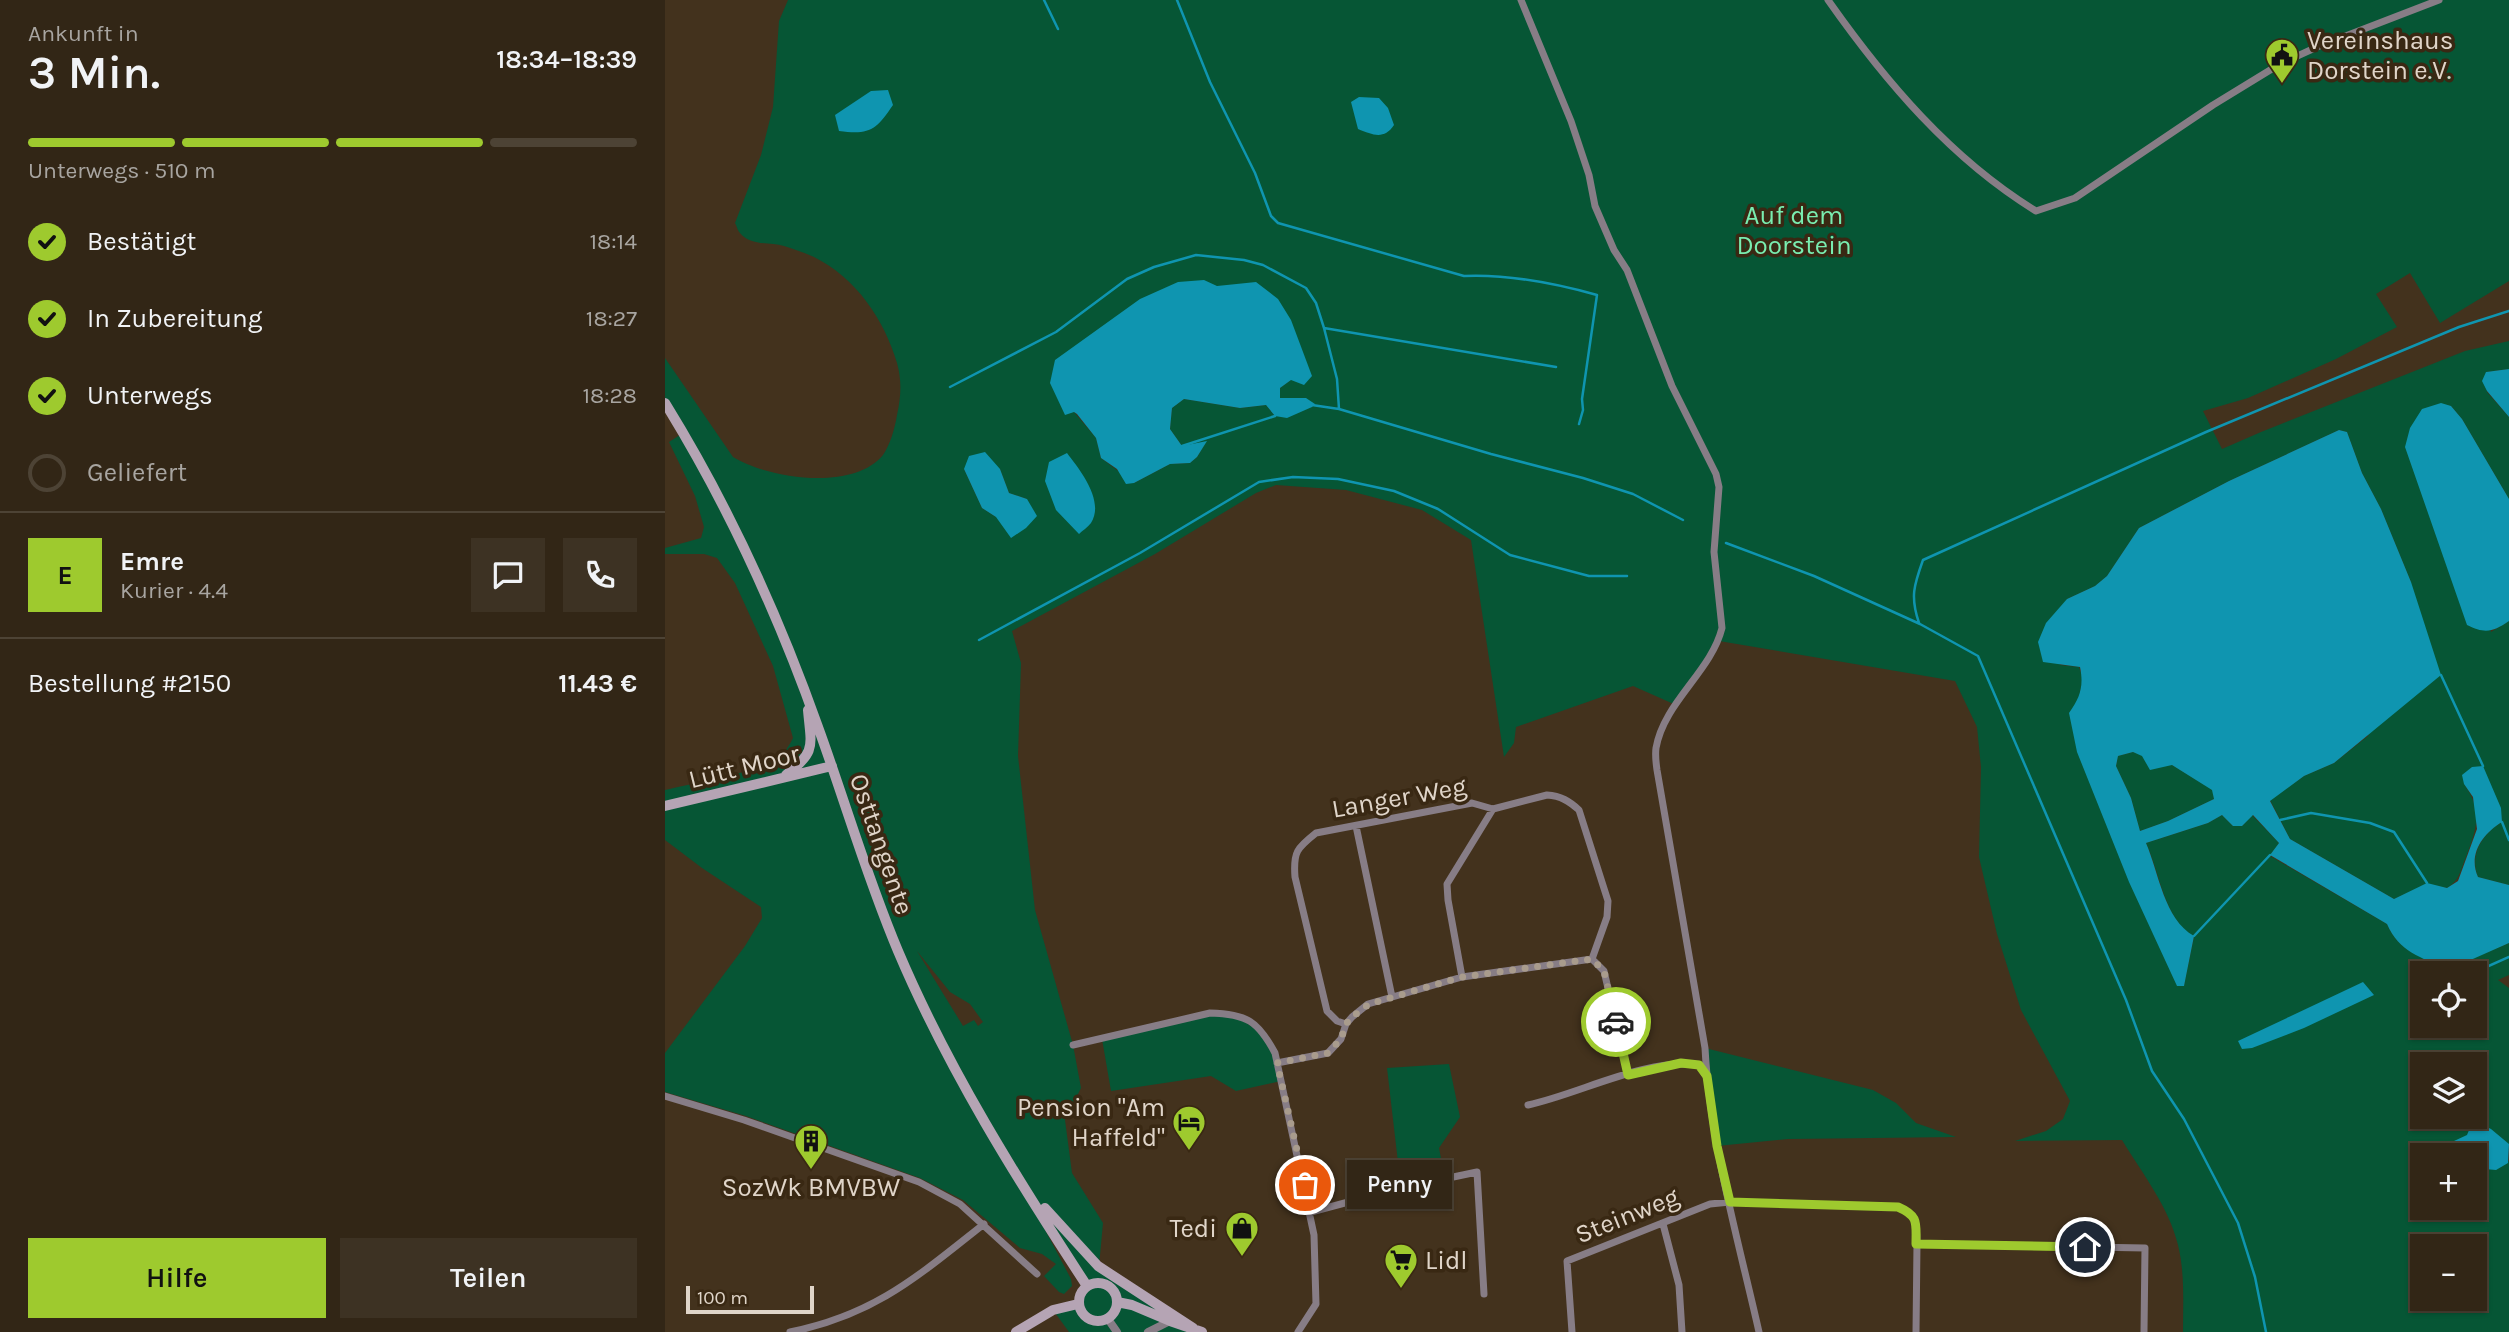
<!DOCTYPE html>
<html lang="de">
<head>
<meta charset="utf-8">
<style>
  :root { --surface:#322616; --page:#3d3223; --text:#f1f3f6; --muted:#a8a5a1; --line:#4d4335; --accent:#9eca2e }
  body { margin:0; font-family:Karla,sans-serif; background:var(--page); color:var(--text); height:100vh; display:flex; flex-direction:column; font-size:26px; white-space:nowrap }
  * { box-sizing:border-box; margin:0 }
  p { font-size:23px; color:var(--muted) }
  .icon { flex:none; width:38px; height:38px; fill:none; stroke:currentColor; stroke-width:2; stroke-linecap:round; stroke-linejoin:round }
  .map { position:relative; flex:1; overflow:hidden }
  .details { display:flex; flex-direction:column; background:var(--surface); width:665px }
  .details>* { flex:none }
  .fabs { position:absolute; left:1745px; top:961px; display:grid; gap:14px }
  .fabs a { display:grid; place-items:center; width:77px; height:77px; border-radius:0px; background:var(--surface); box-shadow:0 2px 5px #0004,0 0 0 2px var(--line); font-size:35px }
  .scale { position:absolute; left:21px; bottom:18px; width:128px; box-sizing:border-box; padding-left:7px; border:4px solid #e0d5c9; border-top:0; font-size:19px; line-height:24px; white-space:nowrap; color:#e0d5c9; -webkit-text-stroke:5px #392813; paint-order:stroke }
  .pin { position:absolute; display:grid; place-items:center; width:60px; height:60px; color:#fff; margin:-30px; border:4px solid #fff; border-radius:50%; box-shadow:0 2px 7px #0007 }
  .courier { position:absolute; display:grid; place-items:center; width:70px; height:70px; margin:-35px; border:5px solid #9eca2e; border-radius:50%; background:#fff; color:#222; box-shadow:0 2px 9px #0007 }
  .bubble { position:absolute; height:49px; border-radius:0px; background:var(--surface); box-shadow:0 2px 5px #0004,0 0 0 2px var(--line); font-size:23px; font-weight:600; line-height:49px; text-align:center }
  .summary em { font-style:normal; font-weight:600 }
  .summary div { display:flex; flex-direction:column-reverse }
  .summary { display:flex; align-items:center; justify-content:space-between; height:119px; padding:0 28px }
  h1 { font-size:46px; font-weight:600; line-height:52px }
  .bar { display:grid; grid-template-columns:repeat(4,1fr); gap:10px 7px; align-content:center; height:84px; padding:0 28px }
  .bar i { height:9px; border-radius:5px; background:var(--line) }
  .bar .selected { background:var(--accent) }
  .bar p { grid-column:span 4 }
  .line { display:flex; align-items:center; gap:18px; padding:0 28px; border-top:2px solid var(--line) }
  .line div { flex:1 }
  .round { display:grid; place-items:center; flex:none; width:74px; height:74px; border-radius:0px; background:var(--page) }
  ol { padding:0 28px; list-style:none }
  li { display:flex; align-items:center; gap:21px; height:77px }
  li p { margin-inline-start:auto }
  li .icon { padding:7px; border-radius:50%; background:var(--accent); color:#111; stroke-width:4 }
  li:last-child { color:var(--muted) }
  li i { width:38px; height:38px; border:4px solid var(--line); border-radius:50% }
  .primary-button { display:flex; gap:14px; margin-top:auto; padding:14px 28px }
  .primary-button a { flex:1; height:80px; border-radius:0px; background:var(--accent); color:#111; font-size:28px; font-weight:600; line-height:80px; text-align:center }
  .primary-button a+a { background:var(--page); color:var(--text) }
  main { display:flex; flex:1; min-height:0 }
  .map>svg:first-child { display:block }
</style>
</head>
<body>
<main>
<section class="details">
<div class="summary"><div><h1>3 Min.</h1><p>Ankunft in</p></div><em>18:34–18:39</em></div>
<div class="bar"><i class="selected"></i><i class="selected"></i><i class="selected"></i><i></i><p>Unterwegs · 510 m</p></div>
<ol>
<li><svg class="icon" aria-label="check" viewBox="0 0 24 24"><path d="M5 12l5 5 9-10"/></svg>Bestätigt<p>18:14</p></li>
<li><svg class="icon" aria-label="check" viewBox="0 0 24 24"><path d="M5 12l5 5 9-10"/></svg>In Zubereitung<p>18:27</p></li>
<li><svg class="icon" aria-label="check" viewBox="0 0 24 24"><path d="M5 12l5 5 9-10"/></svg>Unterwegs<p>18:28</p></li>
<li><i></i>Geliefert</li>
</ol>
<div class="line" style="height:126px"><b class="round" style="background:var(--accent);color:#111">E</b><div><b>Emre</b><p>Kurier · 4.4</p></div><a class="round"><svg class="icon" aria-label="chat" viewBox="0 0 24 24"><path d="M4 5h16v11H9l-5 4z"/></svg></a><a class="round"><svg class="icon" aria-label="phone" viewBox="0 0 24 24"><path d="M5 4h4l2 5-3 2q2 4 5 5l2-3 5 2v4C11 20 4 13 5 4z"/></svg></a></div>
<div class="line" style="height:91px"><div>Bestellung #2150</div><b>11.43 €</b></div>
<div class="primary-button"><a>Hilfe</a><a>Teilen</a></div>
</section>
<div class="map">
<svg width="1844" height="1332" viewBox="0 0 1844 1332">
  <rect width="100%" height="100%" fill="#43321d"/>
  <path fill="#065635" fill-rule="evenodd" d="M123,0H1844V281L1775,323L1745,273L1711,294L1732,327L1671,359L1583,398L1538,411L1557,449L1596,432L1800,351L1844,341V369L1821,372L1822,392L1844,417V499L1797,419L1786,406L1826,632L1844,621V885L1813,877C1804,855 1817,834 1837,822L1799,784C1818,811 1812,828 1801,857C1795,871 1795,880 1782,888L1762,884L1729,899L1625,839L1605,800L1639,776L1669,763L1703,736L1746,582L1716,509L1697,473L1682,432L1674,430L1564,481L1474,528L1442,576L1430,586L1402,599L1395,665L1414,667L1418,679L1414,699L1519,985L1529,937C1499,919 1495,873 1481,843L1543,823L1557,815L1568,826H1577L1587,815L1614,843L1605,856L1722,924C1734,952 1757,957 1783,969L1844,943V975L1833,980L1844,988V1144L1804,1129C1800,1147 1811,1155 1820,1169L1844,1161V1332H1518C1518,1304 1520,1273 1513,1245C1504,1207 1477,1173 1457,1140L1350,1141L1381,1131L1398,1119L1405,1101L1356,1010L1332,934L1314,857L1316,767L1312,727L1290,681L1054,641L1011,705L968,686L851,727L849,743L839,757L806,540L757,510L681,490L611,485L591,493L490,554L347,631L356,663L353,756L370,910L408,1045L416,1088L400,1120L407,1173L438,1223L434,1266L537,1332H404L388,1310L410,1305L412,1293L420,1284L377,1224L406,1279L407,1286L399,1294L394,1292L379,1276L391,1264L377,1254L355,1248L298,1200L255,1178L81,1116L0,1092V1053L80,946L97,918L96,907L37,868L0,840V790C27,783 91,773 111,759C119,754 124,746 128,738L108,666L70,583L52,558L39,554H0V548L36,538L39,527L30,496L4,442L18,433L0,403V358L68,457C102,478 188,492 218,455C225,445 230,428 232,415C236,397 237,381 232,363C219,319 191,278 149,257C140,253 129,249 119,246C105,242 85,246 75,233C72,230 72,226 70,223L96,155L108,107L114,21ZM647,375L627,379L615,388V399L641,398L610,416L601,405L575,408L519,399L507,408L505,429L517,446L541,442L532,457L525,463L505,464L469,483L436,458L431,438L409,412ZM299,469H335L344,493L362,499L331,517L317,508ZM252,951L285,992L305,1004L318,1022L313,1026L309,1020L298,1026ZM1757,973H1810V1026H1757ZM1757,1064H1810V1116H1757ZM1757,1155H1810V1208H1757ZM1757,1246H1810V1298H1757Z
    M1468,752L1507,765L1548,790L1549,799L1503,821L1475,831L1466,798L1451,766L1453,756Z
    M545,1013L568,1014L601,1036L616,1081L571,1091L546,1076L446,1091L437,1039Z
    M1040,1048L1208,1090L1231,1103L1251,1123L1291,1137L1123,1139L1052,1146Z
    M784,1064L795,1117L774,1148L780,1179L736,1188L722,1068Z"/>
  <path fill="#0f95b0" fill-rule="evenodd" d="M223,90L228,105C211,130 205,135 174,131L170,115L206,91Z
    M694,97L714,98L723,108L729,125C719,140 708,135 693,129L686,102Z
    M539,280L552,286L591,282L613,299L626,320L647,376L639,385L626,380L615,388V398H641L650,404L647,407L622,418L610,416L601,405L575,408L519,399L507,408L505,429L517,446L542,441L532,457L525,463L505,464L469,483L461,484L452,469L436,458L431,438L412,414L409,412L400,415L385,383L390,360L475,299L513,282Z
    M1844,369V417L1822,391L1817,381L1821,372Z
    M1776,403L1786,406L1797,419L1844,499V621C1828,632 1820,634 1802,625L1740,447L1745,428L1757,409Z
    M1674,430L1682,432L1697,473L1716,509L1746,582L1776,675L1669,763L1639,776L1605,801L1625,839L1729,899L1762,883L1782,888L1793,881L1812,829L1808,797L1799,784L1797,775L1807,767L1818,766L1836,808L1837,822C1817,834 1803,855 1813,877L1844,885V943L1783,970C1756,957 1734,952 1722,924L1605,855L1614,843L1588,815L1577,826H1568L1557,815L1543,823L1481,843C1494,873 1499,919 1529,936L1519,986H1512L1464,882L1412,752L1404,713C1415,698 1419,686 1415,667L1378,662L1373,642L1381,623L1402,599L1430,586L1442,576L1474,528L1564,481ZM1468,752L1477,756L1485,770L1507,765L1547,790L1549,799L1503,821L1475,831L1466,798L1451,766L1453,756Z
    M320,452L335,469L344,493L362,499L372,516L361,528L346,538L331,517L317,508L299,469L304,456Z
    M402,453C415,470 440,501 426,523C423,527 417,531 414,534L391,510L380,481L384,462Z
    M1698,982L1709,995L1639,1028L1587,1048L1577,1049L1573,1041Z
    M1808,1120L1826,1129L1844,1144L1843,1163L1831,1170L1820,1169L1804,1148H1792L1789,1141L1802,1135Z"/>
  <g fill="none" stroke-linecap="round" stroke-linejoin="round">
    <path stroke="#0f95b0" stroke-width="2.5" d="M379,0L393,29
      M512,0L545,82L590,173L606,216L613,223L799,276C844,274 889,283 932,295L917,399L918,410L914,424
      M659,328L891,367
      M285,387L391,332L462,279L489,267L531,255L579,260L598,265L641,288L651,303L659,328L672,379L674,409
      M647,405L674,409L826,454L918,478L968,494L1018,520
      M517,446L610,416
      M1061,543L1149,576L1255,624L1313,656L1461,1000L1487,1071L1519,1119L1573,1223L1590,1277L1601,1332
      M1254,623C1245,597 1249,585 1258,560L1541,432L1794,327L1844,311
      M314,640L475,553L594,482L628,477L673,479L729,491L773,509L845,555L924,576H962
      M1776,675L1818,766
      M1615,820L1646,813L1705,823L1729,832L1762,883
      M1837,822L1844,840
      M1529,936L1605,855
      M1808,973L1844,957"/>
    <path stroke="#877d86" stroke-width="7" d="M856,0L906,121L924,175L930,206L949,250L962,270L1007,386L1051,474L1054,487L1049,552L1057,628C1046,672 999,702 991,748C990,755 991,763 992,770L1040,1048C1045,1143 1073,1239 1094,1332
      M1163,0C1220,81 1286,159 1371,211L1410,198L1548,105L1615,64L1652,47L1774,0
      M691,826L727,997
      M797,977L783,900L782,884L828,809
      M681,1024L672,1021L662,1011L630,877C628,852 632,848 651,833L807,803L828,809L882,795C896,796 904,801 914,810L943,901L942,917L927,959
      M408,1045L545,1013C582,1014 593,1021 610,1053L649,1235L651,1304L633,1332
      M612,1063L663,1053L676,1039L681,1024L687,1017L703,1004L797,977L927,959L939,971L963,1075
      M0,1096L79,1120L254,1182L295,1204L372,1274
      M863,1105C917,1093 980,1058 1034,1065L1041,1076
      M646,1212L736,1188L812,1172L819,1294
      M998,1224L1014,1285L1017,1332
      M125,1332C210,1315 253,1276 319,1224
      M907,1332L902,1261L1045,1204L1065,1202L1232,1207C1254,1216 1251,1223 1252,1244
      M1251,1332L1252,1244L1480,1248L1479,1332"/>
    <path stroke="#877d86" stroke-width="8" d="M443,1319L452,1332
      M483,1332L505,1321"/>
    <path stroke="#b5a4b4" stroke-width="10" d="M0,403C63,505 113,614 153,727C180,801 202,878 233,951C283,1069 352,1179 422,1286
      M121,775C152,751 146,746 143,710
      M0,806L167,766
      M380,1208L433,1266L528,1328
      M414 1302a19 19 0 1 1 38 0a19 19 0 1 1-38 0Z
      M452,1302L467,1305L505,1321L537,1332
      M351,1332L388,1310L413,1304"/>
  </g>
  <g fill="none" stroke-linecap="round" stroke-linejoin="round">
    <path stroke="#a99c8d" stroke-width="7" stroke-dasharray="0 12.6" d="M640,1185L612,1063L663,1053L676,1039L681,1024L687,1017L704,1004L797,977L927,959L939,971L951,1022"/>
    <path stroke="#9eca2e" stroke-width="9" d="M951,1022L963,1075L1016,1063L1034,1065L1042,1076L1052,1146L1065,1202L1233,1207C1254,1216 1251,1223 1251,1244L1420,1247"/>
  </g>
  <defs>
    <symbol id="civic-pin" viewBox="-11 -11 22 30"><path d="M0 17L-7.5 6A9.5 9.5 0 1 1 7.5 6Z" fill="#9eca2e" stroke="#392813"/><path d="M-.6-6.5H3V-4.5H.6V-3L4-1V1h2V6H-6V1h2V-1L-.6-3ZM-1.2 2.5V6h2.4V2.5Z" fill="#111"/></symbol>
    <symbol id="hotel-pin" viewBox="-11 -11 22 30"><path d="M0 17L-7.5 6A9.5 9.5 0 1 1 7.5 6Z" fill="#9eca2e" stroke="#392813"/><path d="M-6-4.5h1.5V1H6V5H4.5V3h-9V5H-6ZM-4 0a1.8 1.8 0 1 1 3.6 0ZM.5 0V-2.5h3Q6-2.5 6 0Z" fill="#111"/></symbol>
    <symbol id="building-pin" viewBox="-11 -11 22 30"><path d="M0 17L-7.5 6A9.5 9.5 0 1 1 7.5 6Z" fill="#9eca2e" stroke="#392813"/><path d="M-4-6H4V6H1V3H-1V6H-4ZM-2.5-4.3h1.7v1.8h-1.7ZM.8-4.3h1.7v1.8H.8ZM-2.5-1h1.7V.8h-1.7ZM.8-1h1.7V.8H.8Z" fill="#111"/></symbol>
    <symbol id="shop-pin" viewBox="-11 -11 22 30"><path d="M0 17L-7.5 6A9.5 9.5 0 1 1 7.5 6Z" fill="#9eca2e" stroke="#392813"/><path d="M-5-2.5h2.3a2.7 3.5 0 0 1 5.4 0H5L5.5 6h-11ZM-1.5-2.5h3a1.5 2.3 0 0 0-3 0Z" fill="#111"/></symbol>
    <symbol id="supermarket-pin" viewBox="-11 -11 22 30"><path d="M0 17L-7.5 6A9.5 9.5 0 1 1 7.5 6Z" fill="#9eca2e" stroke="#392813"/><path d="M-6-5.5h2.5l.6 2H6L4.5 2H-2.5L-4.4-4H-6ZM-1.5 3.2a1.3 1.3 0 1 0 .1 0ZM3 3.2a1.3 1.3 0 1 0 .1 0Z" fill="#111"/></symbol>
  </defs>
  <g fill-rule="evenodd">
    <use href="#civic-pin" x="1598" y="36" width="38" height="52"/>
    <use href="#hotel-pin" x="505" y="1103" width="38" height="52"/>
    <use href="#building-pin" x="127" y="1122" width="38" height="52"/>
    <use href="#shop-pin" x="558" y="1209" width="38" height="52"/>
    <use href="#supermarket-pin" x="717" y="1241" width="38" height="52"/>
  </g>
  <g text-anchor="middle" stroke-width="7" stroke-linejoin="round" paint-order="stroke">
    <g font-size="26" fill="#e0d5c9" stroke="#392813" text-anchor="start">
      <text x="1642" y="49">Vereinshaus<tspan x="1642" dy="30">Dorstein e.V.</tspan></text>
      <text x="500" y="1116" text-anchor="end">Pension "Am<tspan x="500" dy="30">Haffeld"</tspan></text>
      <text x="146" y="1196" text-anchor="middle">SozWk BMVBW</text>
      <text x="552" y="1237" text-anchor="end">Tedi</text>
      <text x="760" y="1269">Lidl</text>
    </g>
    <g font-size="26" fill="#79edb0" stroke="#392813">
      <text x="1129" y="224">Auf dem<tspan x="1129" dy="30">Doorstein</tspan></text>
    </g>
    <g font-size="26" fill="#e0d5c9" stroke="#392813">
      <text transform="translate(79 766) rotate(-14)" y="9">Lütt Moor</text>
      <text transform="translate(734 797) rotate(-10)" y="9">Langer Weg</text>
      <text transform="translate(217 844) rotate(71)" y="9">Osttangente</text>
      <text transform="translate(962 1215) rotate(-22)" y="9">Steinweg</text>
    </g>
  </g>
</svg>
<div class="fabs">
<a><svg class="icon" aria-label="locate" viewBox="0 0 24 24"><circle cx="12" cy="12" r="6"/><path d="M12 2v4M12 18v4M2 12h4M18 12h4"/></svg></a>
<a><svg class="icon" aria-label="layers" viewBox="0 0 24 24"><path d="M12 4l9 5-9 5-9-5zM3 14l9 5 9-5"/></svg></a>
<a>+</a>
<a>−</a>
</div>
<div class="scale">100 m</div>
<div class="pin" style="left:640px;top:1185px;background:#ea580c"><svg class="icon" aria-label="bag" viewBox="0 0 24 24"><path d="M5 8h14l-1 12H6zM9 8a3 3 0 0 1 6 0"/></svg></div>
<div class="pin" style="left:1420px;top:1247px;background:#1f2937"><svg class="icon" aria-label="home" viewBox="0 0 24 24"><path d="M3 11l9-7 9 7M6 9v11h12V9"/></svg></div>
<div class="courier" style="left:951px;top:1022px"><svg class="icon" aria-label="car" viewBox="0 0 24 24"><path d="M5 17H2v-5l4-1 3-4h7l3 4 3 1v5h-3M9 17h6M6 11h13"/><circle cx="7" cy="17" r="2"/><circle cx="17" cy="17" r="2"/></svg></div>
<div class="bubble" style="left:682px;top:1160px;width:105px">Penny</div>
</div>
</main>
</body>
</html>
